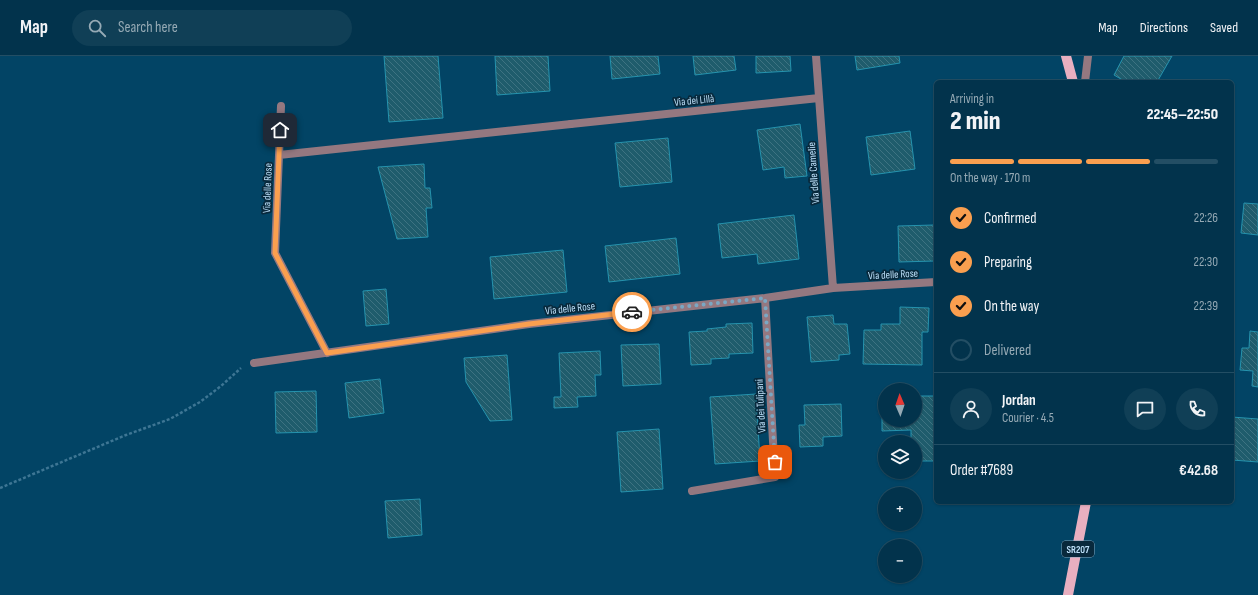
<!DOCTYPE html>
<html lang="en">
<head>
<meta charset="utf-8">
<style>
  :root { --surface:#02334c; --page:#103f56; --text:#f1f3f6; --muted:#96aab5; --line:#234e64; --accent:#fa9f4f }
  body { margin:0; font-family:"Sofia Sans Condensed",sans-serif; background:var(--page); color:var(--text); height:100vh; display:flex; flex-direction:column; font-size:15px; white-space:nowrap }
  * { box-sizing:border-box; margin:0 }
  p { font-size:13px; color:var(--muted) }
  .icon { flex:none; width:22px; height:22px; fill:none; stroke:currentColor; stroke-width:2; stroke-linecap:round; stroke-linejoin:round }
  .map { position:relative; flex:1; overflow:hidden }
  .details { position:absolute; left:934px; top:24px; width:300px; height:424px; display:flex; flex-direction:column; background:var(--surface); border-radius:6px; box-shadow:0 1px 3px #0004,0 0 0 1px var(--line) }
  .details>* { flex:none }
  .needle { width:26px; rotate:358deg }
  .buttons { position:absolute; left:878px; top:327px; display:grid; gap:8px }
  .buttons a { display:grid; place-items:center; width:44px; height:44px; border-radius:50%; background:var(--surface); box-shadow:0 1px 3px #0004,0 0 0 1px var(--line); font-size:20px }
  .pin { position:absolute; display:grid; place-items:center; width:34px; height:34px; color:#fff; margin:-17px; border-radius:8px; box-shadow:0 2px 6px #0006 }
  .courier { position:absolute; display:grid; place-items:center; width:40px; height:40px; margin:-20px; border:3px solid #fa9f4f; border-radius:50%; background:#fff; color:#222; box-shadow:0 1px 5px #0007 }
  .headline em { font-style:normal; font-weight:800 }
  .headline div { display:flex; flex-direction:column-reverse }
  .headline { display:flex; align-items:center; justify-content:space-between; height:68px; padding:0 16px }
  h1 { font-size:26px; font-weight:800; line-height:30px }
  .bar { display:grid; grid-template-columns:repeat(4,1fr); gap:6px 4px; align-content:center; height:48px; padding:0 16px }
  .bar i { height:5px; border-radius:3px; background:var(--line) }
  .bar .on { background:var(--accent) }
  .bar p { grid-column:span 4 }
  .line { display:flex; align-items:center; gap:10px; padding:0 16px; border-top:1px solid var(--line) }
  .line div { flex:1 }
  .round { display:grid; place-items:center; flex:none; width:42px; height:42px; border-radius:21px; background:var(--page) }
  ol { padding:0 16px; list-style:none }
  li { display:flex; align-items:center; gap:12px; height:44px }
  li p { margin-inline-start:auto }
  li .icon { padding:4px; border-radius:50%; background:var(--accent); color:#111; stroke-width:4 }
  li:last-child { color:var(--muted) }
  li i { width:22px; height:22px; border:2px solid var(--line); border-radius:50% }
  header { display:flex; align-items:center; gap:24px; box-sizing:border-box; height:56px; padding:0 20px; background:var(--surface); border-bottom:1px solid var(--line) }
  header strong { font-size:19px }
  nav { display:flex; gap:22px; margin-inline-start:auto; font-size:14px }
  .search { width:280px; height:36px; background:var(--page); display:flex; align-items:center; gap:10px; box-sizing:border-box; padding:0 14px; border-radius:22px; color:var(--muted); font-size:15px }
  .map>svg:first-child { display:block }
</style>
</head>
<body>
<header>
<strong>Map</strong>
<div class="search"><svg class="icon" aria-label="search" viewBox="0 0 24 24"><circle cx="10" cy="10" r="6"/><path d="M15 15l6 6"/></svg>Search here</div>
<nav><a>Map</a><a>Directions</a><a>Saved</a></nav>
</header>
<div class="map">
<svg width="1258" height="539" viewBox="0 0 1258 539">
  <defs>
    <pattern id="building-back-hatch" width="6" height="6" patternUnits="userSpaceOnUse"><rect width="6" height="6" fill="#1f5c6c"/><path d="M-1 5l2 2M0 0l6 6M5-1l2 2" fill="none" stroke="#3e7382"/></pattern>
  </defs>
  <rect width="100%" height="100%" fill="#024465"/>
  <path fill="url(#building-back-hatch)" stroke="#2593ae" d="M384,0H438L443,62L389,66Z
    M495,0H548L550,35L497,39Z
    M610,0H658L660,18L612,23Z
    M693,0H734L736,14L695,19Z
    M756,0H790L791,15L756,17Z
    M855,0H899L900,7L857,14Z
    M1124,0H1172L1157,26H1126L1114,19Z
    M800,68L807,120L785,122L784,111L763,114L757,74Z
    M910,75L915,113L871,119L866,81Z
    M668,82L672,126L620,131L615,87Z
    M424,108L425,132H430L432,152H426L428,181L397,183L378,111Z
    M1244,147L1258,148V179L1241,177Z
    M794,159L799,203L758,208L757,198L722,202L718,168Z
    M934,169L935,205L899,206L898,170Z
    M676,182L680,218L609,226L605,190Z
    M563,194L567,236L494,243L490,201Z
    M386,233L389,268L366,270L363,235Z
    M900,251L929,252L928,276H922V309L863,308L864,274H881V268H900Z
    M833,259L834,268H847L850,298L839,299V304L811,306L807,261Z
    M752,267L753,297L729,298V302L711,303V308L691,309L689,276L707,275V273L726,271V268Z
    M1250,275L1258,276V331L1252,330L1253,315L1240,314L1242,292H1249Z
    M659,288L661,328L623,330L621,289Z
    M600,295L601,319H595L596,340L577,341L578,351L554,352V341H561L559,297Z
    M507,299L512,364L490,365L466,326L464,302Z
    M380,323L384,357L349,362L345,327Z
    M316,335L317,376L276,377L275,336Z
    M756,338L760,405L715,408L710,341Z
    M915,340H934L935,405H915V386H911V374L882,375V341H885V364H915Z
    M841,348L842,380L823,381V390L800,391L799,369H805L804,349Z
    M1232,361L1258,363V406L1232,404Z
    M659,373L663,433L621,436L617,376Z
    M420,443L422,479L388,482L385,445Z"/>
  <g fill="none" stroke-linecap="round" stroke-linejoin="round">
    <path stroke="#3e7694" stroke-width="2.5" stroke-dasharray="3 2" stroke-linecap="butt" d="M0,432L126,379L170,363L200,346L221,330L241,312"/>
    <path stroke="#947880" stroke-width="8" d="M281,50L275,197L327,297
      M279,99L571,68"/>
    <path stroke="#947880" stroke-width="8" d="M816,0L833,232
      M1085,26L1088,0
      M571,68L819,42
      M254,307L529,268L765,242L833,232L936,226
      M692,435L775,421L765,242"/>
    <path stroke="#e8afc0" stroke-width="10" d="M1066,0L1073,26
      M1068,539L1086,446"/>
  </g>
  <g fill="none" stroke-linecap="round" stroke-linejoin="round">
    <path stroke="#7aa8c4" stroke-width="4" stroke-dasharray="0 7.2" d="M632,256L765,242L775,406"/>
    <path stroke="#fa9f4f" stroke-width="5" d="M280,74L275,197L327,297L529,268L632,256"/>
  </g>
  <g text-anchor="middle" stroke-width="3.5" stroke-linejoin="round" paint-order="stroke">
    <rect fill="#08293c" stroke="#85a8bf" stroke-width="1" x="1062" y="485" width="32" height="16" rx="3"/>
    <g font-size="10" font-weight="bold" fill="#bbdef7">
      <text x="1078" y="497">SR207</text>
    </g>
    <g font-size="11" fill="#bbdef7" stroke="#08293c">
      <text transform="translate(694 44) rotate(-6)" y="4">Via dei Lillà</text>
      <text transform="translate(813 117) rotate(-94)" y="4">Via delle Camelie</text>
      <text transform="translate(267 132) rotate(-88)" y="4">Via delle Rose</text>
      <text transform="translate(893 218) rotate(-3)" y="4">Via delle Rose</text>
      <text transform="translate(570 252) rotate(-6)" y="4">Via delle Rose</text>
      <text transform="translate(760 350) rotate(-93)" y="4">Via dei Tulipani</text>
    </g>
  </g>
</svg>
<div class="buttons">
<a><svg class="needle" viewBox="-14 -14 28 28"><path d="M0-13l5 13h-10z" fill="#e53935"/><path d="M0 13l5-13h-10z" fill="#96aab5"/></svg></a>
<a><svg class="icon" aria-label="layers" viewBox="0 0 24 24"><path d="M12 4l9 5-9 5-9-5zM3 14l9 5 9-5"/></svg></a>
<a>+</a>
<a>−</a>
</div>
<div class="pin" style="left:775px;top:406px;background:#ea580c"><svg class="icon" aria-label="bag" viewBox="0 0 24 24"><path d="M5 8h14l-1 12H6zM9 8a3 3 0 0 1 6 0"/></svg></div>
<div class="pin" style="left:280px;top:74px;background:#1f2937"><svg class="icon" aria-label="home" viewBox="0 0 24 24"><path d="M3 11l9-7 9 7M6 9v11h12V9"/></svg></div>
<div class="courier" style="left:632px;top:256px"><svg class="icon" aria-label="car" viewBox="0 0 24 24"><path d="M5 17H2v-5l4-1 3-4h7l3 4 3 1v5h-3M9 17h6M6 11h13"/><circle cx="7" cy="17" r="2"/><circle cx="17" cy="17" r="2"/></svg></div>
<section class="details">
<div class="headline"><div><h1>2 min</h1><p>Arriving in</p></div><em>22:45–22:50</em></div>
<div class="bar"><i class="on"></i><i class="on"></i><i class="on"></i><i></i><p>On the way · 170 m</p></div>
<ol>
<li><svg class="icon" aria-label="check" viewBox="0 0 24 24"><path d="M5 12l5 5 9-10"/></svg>Confirmed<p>22:26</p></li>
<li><svg class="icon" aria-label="check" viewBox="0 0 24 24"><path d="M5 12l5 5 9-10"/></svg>Preparing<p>22:30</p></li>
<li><svg class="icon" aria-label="check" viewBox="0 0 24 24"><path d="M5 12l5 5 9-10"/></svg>On the way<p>22:39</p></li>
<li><i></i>Delivered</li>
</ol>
<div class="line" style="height:72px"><a class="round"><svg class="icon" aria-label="person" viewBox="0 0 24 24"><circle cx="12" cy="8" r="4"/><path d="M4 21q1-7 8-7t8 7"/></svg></a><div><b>Jordan</b><p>Courier · 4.5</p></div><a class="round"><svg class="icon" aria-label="chat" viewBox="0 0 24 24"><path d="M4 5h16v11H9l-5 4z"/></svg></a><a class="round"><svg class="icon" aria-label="phone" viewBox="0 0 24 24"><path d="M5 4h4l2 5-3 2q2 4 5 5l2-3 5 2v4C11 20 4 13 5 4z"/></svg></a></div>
<div class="line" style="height:52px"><div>Order #7689</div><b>€42.68</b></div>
</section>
</div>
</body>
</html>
